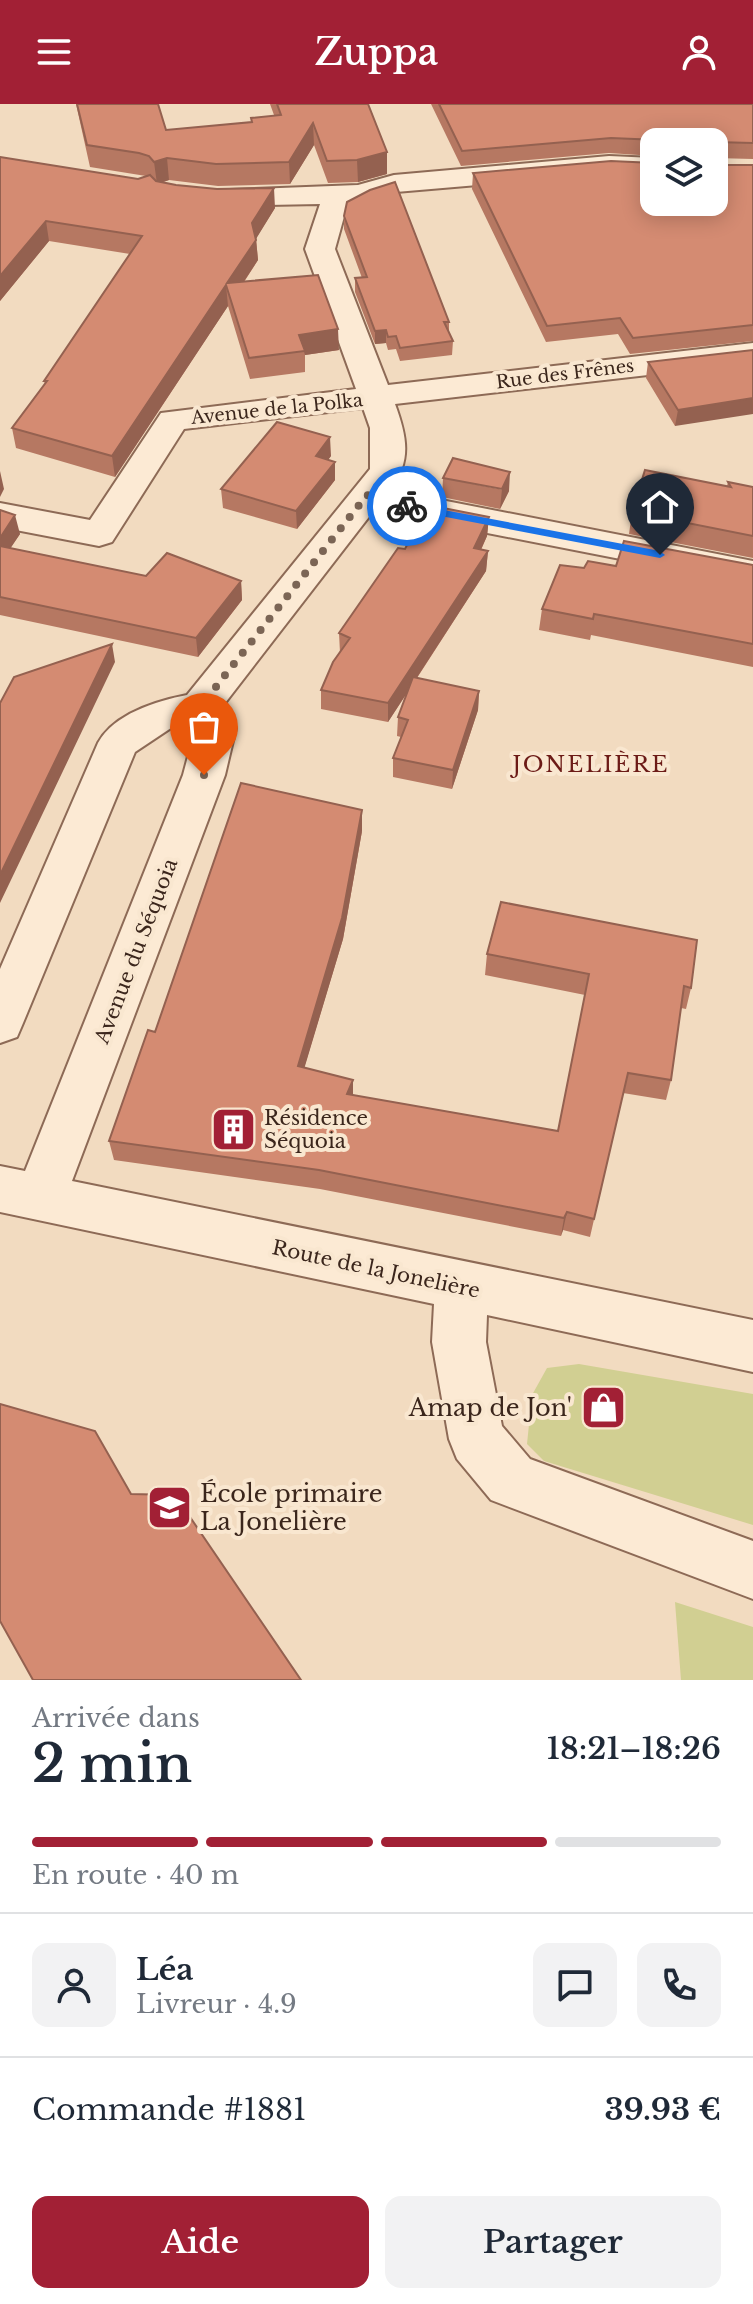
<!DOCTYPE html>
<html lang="fr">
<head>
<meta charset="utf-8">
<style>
  :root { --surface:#fff; --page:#f2f2f3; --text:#1f2937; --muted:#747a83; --line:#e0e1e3; --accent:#a22035 }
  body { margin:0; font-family:"Libre Baskerville",serif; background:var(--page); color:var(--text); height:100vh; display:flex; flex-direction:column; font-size:30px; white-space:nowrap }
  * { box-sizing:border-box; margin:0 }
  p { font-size:26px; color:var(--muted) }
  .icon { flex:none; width:44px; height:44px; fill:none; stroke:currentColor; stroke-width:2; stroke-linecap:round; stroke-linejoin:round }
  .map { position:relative; height:1576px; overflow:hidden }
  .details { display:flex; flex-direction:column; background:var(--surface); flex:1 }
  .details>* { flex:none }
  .buttons { position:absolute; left:640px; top:24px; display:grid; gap:16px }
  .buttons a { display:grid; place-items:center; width:88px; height:88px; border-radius:16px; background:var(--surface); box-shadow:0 4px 20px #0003; font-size:40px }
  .pin { position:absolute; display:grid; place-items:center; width:68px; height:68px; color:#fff; margin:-82px -34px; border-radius:50% 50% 50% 0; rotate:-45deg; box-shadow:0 0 8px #0007 }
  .pin .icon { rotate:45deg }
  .courier { position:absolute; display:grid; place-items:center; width:80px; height:80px; margin:-40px; border:6px solid #1a73e8; border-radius:50%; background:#fff; color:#222; box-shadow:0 2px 10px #0007 }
  .headline em { font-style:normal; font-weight:600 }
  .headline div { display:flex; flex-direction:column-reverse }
  .headline { display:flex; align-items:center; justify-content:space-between; height:136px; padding:0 32px }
  h1 { font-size:52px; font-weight:600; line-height:60px }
  .bar { display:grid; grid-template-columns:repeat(4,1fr); gap:12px 8px; align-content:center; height:96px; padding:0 32px }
  .bar i { height:10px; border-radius:6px; background:var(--line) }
  .bar .on { background:var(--accent) }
  .bar p { grid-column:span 4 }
  .line { display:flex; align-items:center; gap:20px; padding:0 32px; border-top:2px solid var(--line) }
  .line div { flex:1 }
  .round { display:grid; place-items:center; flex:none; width:84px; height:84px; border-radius:16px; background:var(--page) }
  .primary-button { display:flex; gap:16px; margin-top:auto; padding:16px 32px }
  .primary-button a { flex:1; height:92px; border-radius:16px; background:var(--accent); color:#fff; font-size:32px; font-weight:600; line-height:92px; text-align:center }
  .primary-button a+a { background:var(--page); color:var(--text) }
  header { display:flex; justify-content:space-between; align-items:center; height:104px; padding:0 32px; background:var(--accent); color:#fff; font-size:36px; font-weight:600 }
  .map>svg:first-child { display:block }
</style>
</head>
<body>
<header><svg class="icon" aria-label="menu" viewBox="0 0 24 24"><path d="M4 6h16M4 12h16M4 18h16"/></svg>Zuppa<svg class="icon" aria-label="person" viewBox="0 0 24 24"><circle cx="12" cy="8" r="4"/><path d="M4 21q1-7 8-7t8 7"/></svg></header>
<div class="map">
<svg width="753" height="1576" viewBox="0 0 753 1576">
  <rect width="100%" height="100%" fill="#f2dbc0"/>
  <path fill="#d1cf92" d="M579,1260L753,1290V1421L544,1357L527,1340L532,1291L547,1264Z
    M675,1498L753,1523V1576H681Z"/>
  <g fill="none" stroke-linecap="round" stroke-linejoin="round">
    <defs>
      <path id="minor" d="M609,52L654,54V72L609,70L396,88L369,96L345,109L335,145L388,281L753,239V259L395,300C407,333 412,357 390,386L753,457V481L411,414L375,405L222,603L236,624L225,671L72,1077L753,1216V1268L487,1211L486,1238L502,1322L530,1355L753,1437V1495L491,1396L457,1355L449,1335L432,1238L434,1200L0,1108V1062L25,1067L183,671L195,626L190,619L174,622L135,648L23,919L17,933L0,939V865L98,639C114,610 156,597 187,591L370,365V324L363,304L184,325L112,438L99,442L0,423V399L90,416L161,309L356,285L305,145L320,100L213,102L203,99L198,93L203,87L358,81L394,71Z"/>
    </defs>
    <use href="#minor" stroke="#8d6a56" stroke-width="4"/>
    <use href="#minor" fill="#fcead4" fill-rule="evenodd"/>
  </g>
  <path fill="#b67862" d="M76,0H158L166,26L252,18L274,11L270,0H368L387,48V70L358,78L328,79L314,41L290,80L218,82L169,76L163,78L275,104L256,134L258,156L244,178L339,246L305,251V268L250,275L228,202L115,373L16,344L12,324L45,280L44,277L130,150L49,137L0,197V53L138,75L146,72L90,63Z
    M431,0H753V55L715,54V61H753V237L630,250L618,230L546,238L472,85L473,69L654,98L714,38H654V52L609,49L461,62Z
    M344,112L449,218V229L453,237L452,251L400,257L396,245L388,246L386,239L375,240L355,188V174H362L344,125Z
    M753,246L675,322L646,274L648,258Z
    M331,352L328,356L335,358V376L297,425L223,404L221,385Z
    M443,374L509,387L500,405L442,393Z
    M728,378L753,383V454L629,430L632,408L727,382Z
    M0,406L20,430L10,444L146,472L241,477L242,496L198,553L0,511Z
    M489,413L487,432L481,446L488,447L486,467L417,574L479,587L478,606L452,685L393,673V654L401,633L397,632L398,613L407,589L388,618L321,605V586L340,549L339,529L405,445Z
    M753,461V563L591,531L590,536L539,526L542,505L584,464L616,462Z
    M362,727L343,835L304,964L353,976V991L558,1027L585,891L485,871L487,850L691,884L686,905L681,904L671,976L666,996L623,989L590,1133L563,1126L561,1132L320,1085L114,1056L109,1037L155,928Z"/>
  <path fill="#946150" d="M313,19L314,41L290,80L289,58Z
    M387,48V70L358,78L357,56Z
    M167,54L169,76L157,80L154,58Z
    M274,84L275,104L253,140L252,119Z
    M46,117L49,137L0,197V172Z
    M256,136L258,156L231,197L227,179Z
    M226,181L228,202L115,373L112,352Z
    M338,225L339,246L305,251L299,231Z
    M386,226V239L375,240V227Z
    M753,294V310L675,322L678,306Z
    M330,333L331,352L317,370L316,352Z
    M335,358V376L297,425L296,407Z
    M0,367L4,385L0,393Z
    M510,368L509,387L500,405L502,385Z
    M15,411L20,430L0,460V434Z
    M489,413L487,432L473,463L474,444Z
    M488,447L486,467L388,618V599Z
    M241,477L242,496L198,553L196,534Z
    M112,540L115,558L0,799V771Z
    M479,587L478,606L452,685L453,666Z
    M362,706V727L343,835L299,982L298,962Z
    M353,976V996L347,990Z
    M567,1108L563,1126L561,1132L564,1114Z"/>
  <path fill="#d48b72" stroke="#946150" stroke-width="2" d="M77,0H158L166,26L252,18L251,14L281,11L277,0H368L387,48L357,56L327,57L313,19L289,58L216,60L167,54L154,58L149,52L139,49L87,41Z
    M439,0H753V39L715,38V61H753V221L633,234L620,214L547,222L473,69L611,57L654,59V98H714V38H658V36L611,34L462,47Z
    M0,53L138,75L150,71L156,77L176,81L217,85L274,84L252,119L256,136L227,179L318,171L338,225L299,231L305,247L249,254L226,181L112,352L12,324L47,277H44L142,132L46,117L0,172Z
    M395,78L449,218H444L453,237L400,244L396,232L388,233L386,226L375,227L355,174L367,173L344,112L347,98L370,86Z
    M753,246V294L678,306L648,258Z
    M277,318L330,333L316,352L335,358L296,407L221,385Z
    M453,354L510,368L502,385L443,374Z
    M645,366L731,383L728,378L753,383V432L632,408Z
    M428,401L489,413L474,444L488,447L388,599L321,586L333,558L350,534L339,529L398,444L405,445Z
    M0,406L15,411L0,434Z
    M624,437L753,461V540L594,510L593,515L542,505L560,461L584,464L588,457L616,462Z
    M0,442L146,472L167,449L241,477L196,534L0,493Z
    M112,540L0,771V599L14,573Z
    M413,573L479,587L453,666L393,654L408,616L398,613Z
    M241,679L362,706L342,814L298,962L353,976L347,990L558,1027L589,870L487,850L501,798L697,836L691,884L684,882L671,976L628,969L594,1115L567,1108L564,1114L319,1066L109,1037L148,926L155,928Z
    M0,1300L95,1327L131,1390L175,1391L301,1576H33L0,1517Z"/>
  <path fill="#1a73e8" d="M407,399L660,447L665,451L660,454L404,405V400Z"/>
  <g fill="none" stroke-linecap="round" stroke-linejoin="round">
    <path stroke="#7b6555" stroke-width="8" stroke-dasharray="0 14.4" d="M204,671L216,624L200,603L367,391L407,402"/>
  </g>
  <defs>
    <symbol id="building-square" viewBox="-11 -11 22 22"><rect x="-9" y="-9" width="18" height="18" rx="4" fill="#a22035" stroke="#f9e7d0"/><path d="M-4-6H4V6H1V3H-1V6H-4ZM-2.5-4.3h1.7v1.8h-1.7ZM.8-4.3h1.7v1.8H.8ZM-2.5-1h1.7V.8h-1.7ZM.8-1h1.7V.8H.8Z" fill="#fff"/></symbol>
    <symbol id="shop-square" viewBox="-11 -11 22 22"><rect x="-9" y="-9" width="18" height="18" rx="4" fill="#a22035" stroke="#f9e7d0"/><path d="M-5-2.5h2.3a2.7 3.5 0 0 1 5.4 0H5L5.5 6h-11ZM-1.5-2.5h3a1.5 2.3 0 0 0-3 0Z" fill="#fff"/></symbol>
    <symbol id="school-square" viewBox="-11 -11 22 22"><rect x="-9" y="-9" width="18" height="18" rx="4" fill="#a22035" stroke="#f9e7d0"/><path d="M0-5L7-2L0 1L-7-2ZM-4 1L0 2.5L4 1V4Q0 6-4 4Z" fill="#fff"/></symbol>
  </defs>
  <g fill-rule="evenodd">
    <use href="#building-square" x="208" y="1000" width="51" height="51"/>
    <use href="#shop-square" x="578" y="1278" width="51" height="51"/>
    <use href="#school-square" x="144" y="1378" width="51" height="51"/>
  </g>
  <g text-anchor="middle" stroke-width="8" stroke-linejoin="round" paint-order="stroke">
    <g font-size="18" fill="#3b261c" stroke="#f9e7d0">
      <text transform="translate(565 270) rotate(-7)" y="6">Rue des Frênes</text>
      <text transform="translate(277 305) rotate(-6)" y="6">Avenue de la Polka</text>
    </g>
    <g font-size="20" fill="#3b261c" stroke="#f9e7d0">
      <text transform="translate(136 847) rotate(-69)" y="7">Avenue du Séquoia</text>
      <text transform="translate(376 1165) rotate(12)" y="7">Route de la Jonelière</text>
    </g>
    <g font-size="20" fill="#3b261c" stroke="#f9e7d0" text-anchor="start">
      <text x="264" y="1021">Résidence<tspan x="264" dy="23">Séquoia</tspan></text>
    </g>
    <g font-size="22" letter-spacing="2" fill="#6c1b17" stroke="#f9e7d0">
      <text x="591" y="668">JONELIÈRE</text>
    </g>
    <g font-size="24" fill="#3b261c" stroke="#f9e7d0" text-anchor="end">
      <text x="572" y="1312">Amap de Jon'</text>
      <text x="200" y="1398" text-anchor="start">École primaire<tspan x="200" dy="28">La Jonelière</tspan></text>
    </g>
  </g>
</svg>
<div class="buttons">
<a><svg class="icon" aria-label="layers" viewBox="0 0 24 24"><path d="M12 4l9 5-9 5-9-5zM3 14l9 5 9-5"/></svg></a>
</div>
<div class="pin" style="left:204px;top:671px;background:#ea580c"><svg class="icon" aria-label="bag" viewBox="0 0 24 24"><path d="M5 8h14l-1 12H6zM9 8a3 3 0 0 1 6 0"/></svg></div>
<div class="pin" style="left:660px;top:451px;background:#1f2937"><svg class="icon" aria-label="home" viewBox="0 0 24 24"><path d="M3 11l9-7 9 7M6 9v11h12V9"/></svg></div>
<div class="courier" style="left:407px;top:402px"><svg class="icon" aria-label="bike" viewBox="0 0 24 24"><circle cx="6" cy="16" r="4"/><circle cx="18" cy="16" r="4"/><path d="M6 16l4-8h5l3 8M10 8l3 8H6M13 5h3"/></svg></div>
</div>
<section class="details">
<div class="headline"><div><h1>2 min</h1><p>Arrivée dans</p></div><em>18:21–18:26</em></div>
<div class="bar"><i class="on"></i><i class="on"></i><i class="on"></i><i></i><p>En route · 40 m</p></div>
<div class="line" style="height:144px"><a class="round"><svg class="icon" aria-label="person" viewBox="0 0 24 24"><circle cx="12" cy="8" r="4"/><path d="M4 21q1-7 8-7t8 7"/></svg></a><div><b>Léa</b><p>Livreur · 4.9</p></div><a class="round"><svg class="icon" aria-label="chat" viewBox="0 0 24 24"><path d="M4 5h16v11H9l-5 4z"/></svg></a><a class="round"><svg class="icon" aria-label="phone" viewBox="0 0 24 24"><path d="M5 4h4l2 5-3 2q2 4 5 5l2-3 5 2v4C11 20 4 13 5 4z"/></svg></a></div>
<div class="line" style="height:104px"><div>Commande #1881</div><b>39.93 €</b></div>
<div class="primary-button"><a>Aide</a><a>Partager</a></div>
</section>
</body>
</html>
